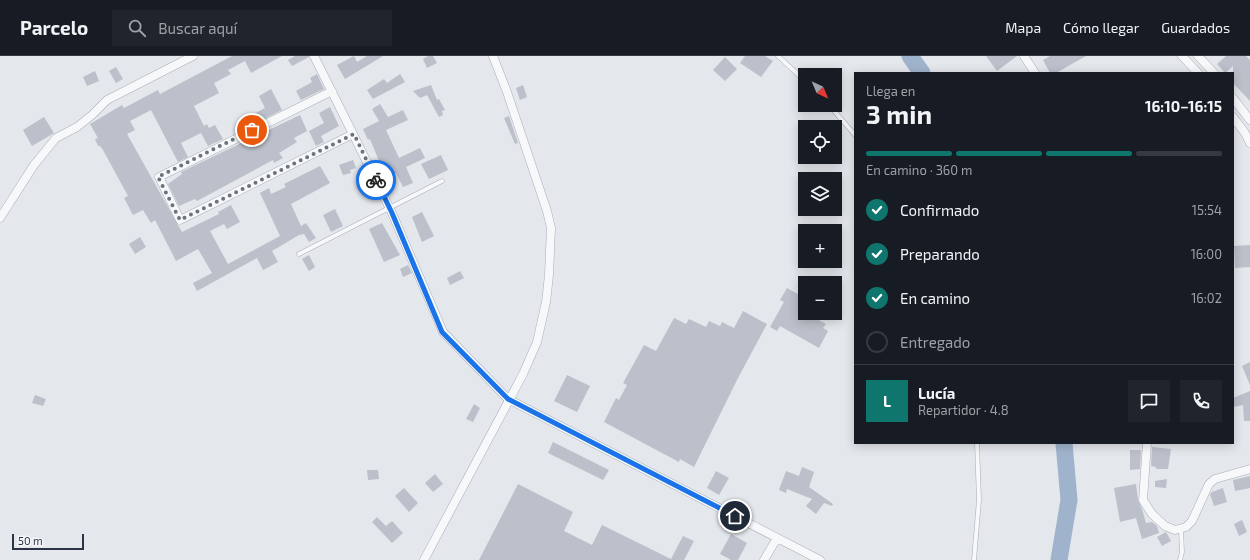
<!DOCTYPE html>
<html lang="es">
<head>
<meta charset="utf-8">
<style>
  :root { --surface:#171b24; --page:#20242c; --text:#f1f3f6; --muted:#9ea1a6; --line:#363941; --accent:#0f766e }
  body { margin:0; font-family:"Exo 2",sans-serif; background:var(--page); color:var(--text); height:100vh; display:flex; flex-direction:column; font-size:15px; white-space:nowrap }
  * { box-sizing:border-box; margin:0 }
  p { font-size:13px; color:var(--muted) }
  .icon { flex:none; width:22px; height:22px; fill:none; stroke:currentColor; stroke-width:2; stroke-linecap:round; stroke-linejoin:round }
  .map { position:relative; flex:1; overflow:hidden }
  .drawer { position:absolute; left:854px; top:16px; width:380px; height:372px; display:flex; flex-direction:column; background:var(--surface); border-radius:0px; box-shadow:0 2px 10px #0003 }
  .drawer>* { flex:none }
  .needle { width:26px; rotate:136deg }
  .tools { position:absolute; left:798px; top:12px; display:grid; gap:8px }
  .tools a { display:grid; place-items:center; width:44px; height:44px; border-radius:0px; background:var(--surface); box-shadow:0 2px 10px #0003; font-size:20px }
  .scale { position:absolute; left:12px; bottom:10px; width:72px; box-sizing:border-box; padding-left:4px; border:2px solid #2b3445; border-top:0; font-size:11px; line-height:14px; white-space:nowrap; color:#2b3445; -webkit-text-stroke:3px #f4f6f9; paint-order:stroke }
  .pin { position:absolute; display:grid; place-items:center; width:34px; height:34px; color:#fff; margin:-17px; border:2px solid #fff; border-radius:50%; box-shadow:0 1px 4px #0007 }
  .courier { position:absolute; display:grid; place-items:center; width:40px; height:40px; margin:-20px; border:3px solid #1a73e8; border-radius:50%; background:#fff; color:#222; box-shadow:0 1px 5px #0007 }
  .headline em { font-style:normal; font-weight:700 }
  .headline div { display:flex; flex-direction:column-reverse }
  .headline { display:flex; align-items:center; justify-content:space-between; height:68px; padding:0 12px }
  h1 { font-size:26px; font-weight:700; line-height:30px }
  .bar { display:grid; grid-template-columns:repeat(4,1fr); gap:6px 4px; align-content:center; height:48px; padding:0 12px }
  .bar i { height:5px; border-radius:3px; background:var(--line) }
  .bar .on { background:var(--accent) }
  .bar p { grid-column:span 4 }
  .line { display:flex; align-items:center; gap:10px; padding:0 12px; border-top:1px solid var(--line) }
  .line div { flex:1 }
  .round { display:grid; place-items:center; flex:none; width:42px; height:42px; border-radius:0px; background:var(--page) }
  ol { padding:0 12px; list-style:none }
  li { display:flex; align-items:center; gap:12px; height:44px }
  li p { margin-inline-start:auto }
  li .icon { padding:4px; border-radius:50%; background:var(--accent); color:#fff; stroke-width:4 }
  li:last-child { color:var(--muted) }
  li i { width:22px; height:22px; border:2px solid var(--line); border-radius:50% }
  header { display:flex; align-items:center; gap:24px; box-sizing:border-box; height:56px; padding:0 20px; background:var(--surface); border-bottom:1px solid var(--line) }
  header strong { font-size:19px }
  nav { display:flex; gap:22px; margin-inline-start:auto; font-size:14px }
  .search { width:280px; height:36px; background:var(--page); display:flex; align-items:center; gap:10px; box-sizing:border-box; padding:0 14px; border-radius:0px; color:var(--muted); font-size:15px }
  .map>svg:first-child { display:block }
</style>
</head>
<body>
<header>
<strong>Parcelo</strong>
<div class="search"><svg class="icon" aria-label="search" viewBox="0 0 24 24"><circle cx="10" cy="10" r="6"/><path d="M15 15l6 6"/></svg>Buscar aquí</div>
<nav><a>Mapa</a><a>Cómo llegar</a><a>Guardados</a></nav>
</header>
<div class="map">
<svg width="1250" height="504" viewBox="0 0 1250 504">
  <rect width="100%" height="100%" fill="#e4e7ec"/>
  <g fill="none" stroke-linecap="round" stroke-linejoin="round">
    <path stroke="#9fb4cc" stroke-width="17" d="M910,0L922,17
      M1059,504L1069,444L1064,387"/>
  </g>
  <path fill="#bbc0ca" d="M232,0H282L251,17L245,5L228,14L231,18L214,27L219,37L194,50L204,70L207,68L209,72L215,69L223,83L208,90L201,77L181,87L188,101L178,106L151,54L130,65L135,74L127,78L182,176L219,158L218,156L231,149L240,166L227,173L224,168L210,175L228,208L280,180L260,137L269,132L271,138L286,131L284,128L320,110L330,127L291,148L301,170L306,167L316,182L309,186L304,178L299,179L272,195L278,206L263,214L257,202L197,235L193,227L212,217L198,193L176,205L155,164L151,167L143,154L133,159L124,142L128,140L103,94L100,90H98L95,83L98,82L90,68L122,49L124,52L158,34L160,38Z
    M295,0H309V1L292,10L288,4Z
    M354,0L357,6L367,0H383L345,23L337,9Z
    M428,0H433L437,7L427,12L423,3Z
    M745,0H765L773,5L761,21L740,7Z
    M986,0H1017L997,15Z
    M1050,0H1086L1056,17H1050L1043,4Z
    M1226,0H1246L1250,4V45L1233,27V10L1225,17L1217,8Z
    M725,1L737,13L725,25L713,14Z
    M116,11L123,23L116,27L109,15Z
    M95,15L99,25L87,30L83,21Z
    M317,18L324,33L301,44L296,35L312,26L310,22Z
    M400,18L405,26L373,43L367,34L384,23L387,27Z
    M431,29L437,44L439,43L445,54L442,55L443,59L439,61L427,39L420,42L413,35Z
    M523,29L527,41L520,44L516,32Z
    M271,33L282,54L254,68L250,60L265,52L259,40Z
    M380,48L388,61L403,54L408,64L386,74L399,102L420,92L425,102L406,111L413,127L403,131L396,117L386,122L370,83L368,84L363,73L379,65L372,53Z
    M330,51L339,70L321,80L324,86L316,90L309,75L324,67L319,57Z
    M300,59L307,75L294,82L297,86L279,97L283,102L274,107L273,104L197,145L195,143L179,150L168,128L182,118L181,116Z
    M509,60L518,87L515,88L504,62Z
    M44,61L54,77L32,90L23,74Z
    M441,99L448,114L429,123L421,108Z
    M353,104L356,112L350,114L351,117L343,119L339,109Z
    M335,153L343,170L331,176L323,159Z
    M422,156L434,180L422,186L412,161Z
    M382,167L400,199L384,206L369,173Z
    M140,181L146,191L135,198L129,188Z
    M1250,189V211L1235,212L1234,190Z
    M309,199L315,211L309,215L302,203Z
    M408,209L412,217L403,221L400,213Z
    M460,215L464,222L450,229L447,222Z
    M787,232L805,242V257H820L817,263L826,268L823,272L828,275L819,292L780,270L777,275L770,271L784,246L780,244Z
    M743,255L767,268L738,322L694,411L680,403L679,406L604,366L616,342L619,344L627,329L623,327L644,289L656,295L674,262L686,268L689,263L706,271L709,265L720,270L722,266L734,272Z
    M1250,306V329L1242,310Z
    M567,319L590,330L577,356L554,345Z
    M1250,335V365H1244L1243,349L1233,351V342Z
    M35,339L46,343L43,350L32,347Z
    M474,348L480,352L473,366L466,363Z
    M553,386L609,414L603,424L548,397Z
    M1152,391L1171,393L1168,413H1156V411L1151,410Z
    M1130,394H1141L1140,413L1130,414Z
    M802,411L814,416L809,431L833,448L832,450L824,447L816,458L806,450L812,443L787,433L786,437L779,434L786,415L799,420Z
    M367,414H378L379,423L368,424Z
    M716,415L729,422L719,439L707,432Z
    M435,418L443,428L433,436L425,427Z
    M1250,420V432L1235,435L1233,424Z
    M1167,423L1166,432L1155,431V425Z
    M518,428L573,456L564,475L592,489L602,469L671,503L683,480L694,485L684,504H479Z
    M1136,428L1138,444L1142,453L1146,467L1152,466L1157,470L1159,477L1142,483L1136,462L1120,466L1114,432Z
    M404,432L418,447L409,456L395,440Z
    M1223,432L1227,446L1214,450L1210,438L1212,436Z
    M377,461L386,470L392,465L403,477L392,487L372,466Z
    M1242,464L1247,476L1239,480L1234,468Z
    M1166,476L1171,485L1162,490L1157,481Z
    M731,478L747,487L738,504H731L720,498Z"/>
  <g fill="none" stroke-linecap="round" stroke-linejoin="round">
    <defs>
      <path id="service" d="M778,0L805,25
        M829,49L855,79
        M299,198L442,125
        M974,504L979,444L977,387
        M1180,504L1182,496L1181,473"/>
      <path id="minor" d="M314,0L353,78L180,164L159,121L332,35
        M1024,0L1035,17
        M1182,0L1198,17
        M1198,0L1214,17
        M1233,42L1250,64
        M1233,61L1245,77L1250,87
        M353,78L392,157L443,276L508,343L820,504
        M0,162L34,109L56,82L77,71L92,59L107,44L193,0
        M1147,387L1143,444L1152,458L1165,470L1175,474L1186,471L1192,465L1209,428L1215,423L1250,413
        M424,504L523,318L537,286L546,246L549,219L551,172L547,155L507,36L493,0
        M764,504L777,482"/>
    </defs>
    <use href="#service" stroke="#a9aeb7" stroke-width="5"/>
    <use href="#minor" stroke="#a9aeb7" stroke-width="9"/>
    <use href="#service" stroke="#f7f8fa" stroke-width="4"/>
    <use href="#minor" stroke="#f7f8fa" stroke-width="8"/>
  </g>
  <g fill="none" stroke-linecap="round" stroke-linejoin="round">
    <path stroke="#6c737f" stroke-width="4" stroke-dasharray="0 7.2" d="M252,74L158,121L180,164L354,78L376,124"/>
    <path stroke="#1a73e8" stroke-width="5" d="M376,124L392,157L442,276L508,343L735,460"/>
  </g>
</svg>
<div class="tools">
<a><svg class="needle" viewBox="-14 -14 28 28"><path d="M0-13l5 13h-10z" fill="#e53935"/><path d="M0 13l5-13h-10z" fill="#9ea1a6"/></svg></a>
<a><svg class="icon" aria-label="locate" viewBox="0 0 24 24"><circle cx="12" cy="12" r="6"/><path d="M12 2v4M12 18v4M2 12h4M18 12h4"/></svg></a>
<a><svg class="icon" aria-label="layers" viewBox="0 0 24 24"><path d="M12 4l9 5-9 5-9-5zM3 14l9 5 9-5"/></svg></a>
<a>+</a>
<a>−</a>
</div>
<div class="scale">50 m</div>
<div class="pin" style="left:252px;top:74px;background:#ea580c"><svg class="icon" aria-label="bag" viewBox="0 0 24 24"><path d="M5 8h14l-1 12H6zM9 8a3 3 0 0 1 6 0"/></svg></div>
<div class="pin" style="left:735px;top:460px;background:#1f2937"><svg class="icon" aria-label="home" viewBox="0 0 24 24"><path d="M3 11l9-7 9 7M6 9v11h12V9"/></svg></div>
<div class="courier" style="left:376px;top:124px"><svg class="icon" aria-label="bike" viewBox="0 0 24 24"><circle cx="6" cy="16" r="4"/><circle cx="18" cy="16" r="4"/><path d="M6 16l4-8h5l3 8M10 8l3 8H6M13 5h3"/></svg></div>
<section class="drawer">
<div class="headline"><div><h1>3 min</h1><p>Llega en</p></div><em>16:10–16:15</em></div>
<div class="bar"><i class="on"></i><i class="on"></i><i class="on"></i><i></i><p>En camino · 360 m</p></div>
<ol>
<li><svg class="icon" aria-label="check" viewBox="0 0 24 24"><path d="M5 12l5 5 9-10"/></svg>Confirmado<p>15:54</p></li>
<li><svg class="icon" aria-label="check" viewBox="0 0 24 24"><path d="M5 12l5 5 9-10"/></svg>Preparando<p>16:00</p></li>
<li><svg class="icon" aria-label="check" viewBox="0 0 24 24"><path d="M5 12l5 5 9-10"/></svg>En camino<p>16:02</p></li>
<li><i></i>Entregado</li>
</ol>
<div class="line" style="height:72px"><b class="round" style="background:var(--accent);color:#fff">L</b><div><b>Lucía</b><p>Repartidor · 4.8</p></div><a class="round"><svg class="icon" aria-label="chat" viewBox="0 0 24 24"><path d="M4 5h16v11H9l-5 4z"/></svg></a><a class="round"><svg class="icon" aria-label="phone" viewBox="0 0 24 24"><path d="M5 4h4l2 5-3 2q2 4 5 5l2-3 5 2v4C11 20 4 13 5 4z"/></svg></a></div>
</section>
</div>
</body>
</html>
